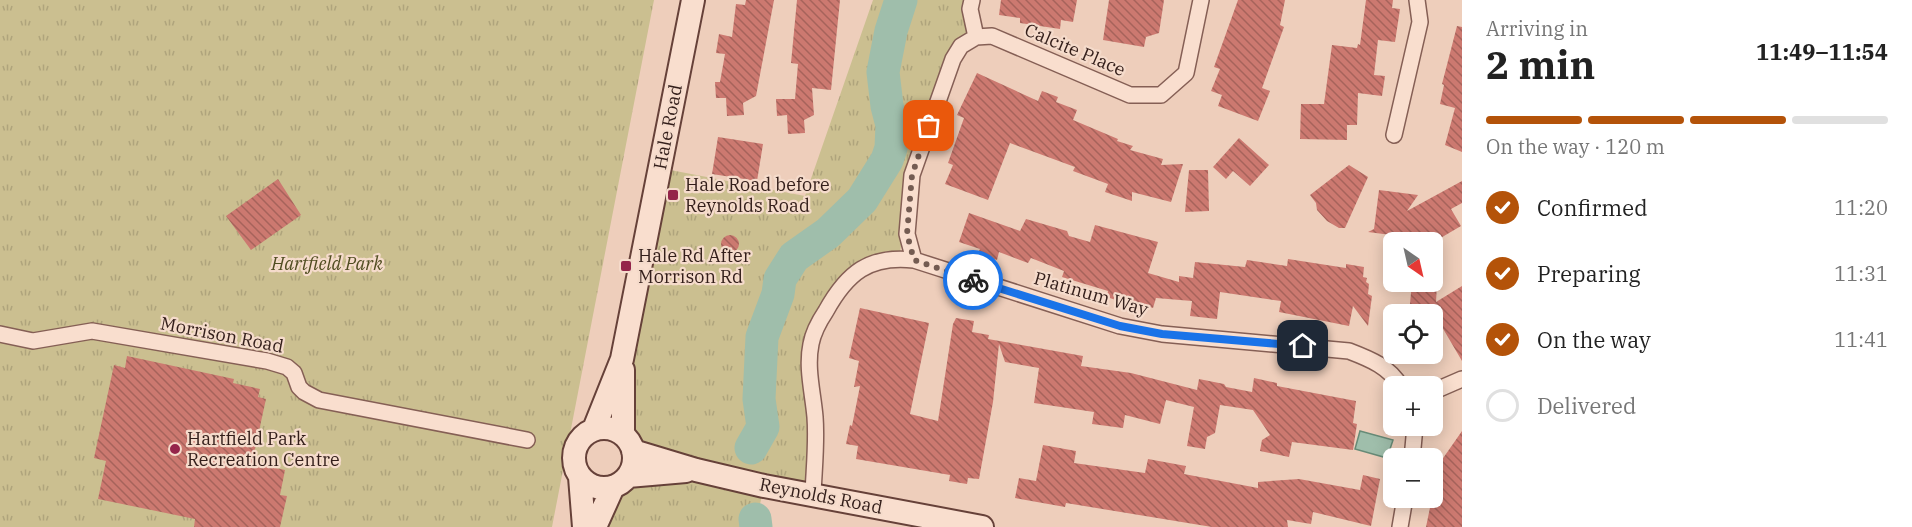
<!DOCTYPE html>
<html lang="en">
<head>
<meta charset="utf-8">
<style>
  :root { --surface:#fff; --page:#f2f2f2; --text:#222; --muted:#767676; --line:#e0e0e0; --accent:#b45309 }
  body { margin:0; font-family:"IBM Plex Serif",serif; background:var(--page); color:var(--text); height:100vh; display:flex; flex-direction:column; font-size:22px; white-space:nowrap }
  * { box-sizing:border-box; margin:0 }
  p { font-size:20px; color:var(--muted) }
  .icon { flex:none; width:33px; height:33px; fill:none; stroke:currentColor; stroke-width:2; stroke-linecap:round; stroke-linejoin:round }
  .map { position:relative; flex:1; overflow:hidden }
  .drawer { display:flex; flex-direction:column; background:var(--surface); width:450px }
  .drawer>* { flex:none }
  .needle { width:39px; rotate:146deg }
  .controls { position:absolute; left:1383px; top:232px; display:grid; gap:12px }
  .controls a { display:grid; place-items:center; width:60px; height:60px; border-radius:9px; background:var(--surface); box-shadow:0 3px 15px #0003; font-size:30px }
  .pin { position:absolute; display:grid; place-items:center; width:51px; height:51px; color:#fff; margin:-26px; border-radius:12px; box-shadow:0 3px 9px #0006 }
  .courier { position:absolute; display:grid; place-items:center; width:60px; height:60px; margin:-30px; border:4px solid #1a73e8; border-radius:50%; background:#fff; color:#222; box-shadow:0 2px 8px #0007 }
  .overview em { font-style:normal; font-weight:700 }
  .overview div { display:flex; flex-direction:column-reverse }
  .overview { display:flex; align-items:center; justify-content:space-between; height:102px; padding:0 24px }
  h1 { font-size:39px; font-weight:700; line-height:45px }
  .bar { display:grid; grid-template-columns:repeat(4,1fr); gap:9px 6px; align-content:center; height:72px; padding:0 24px }
  .bar i { height:8px; border-radius:4px; background:var(--line) }
  .bar .selected { background:var(--accent) }
  .bar p { grid-column:span 4 }
  ol { padding:0 24px; list-style:none }
  li { display:flex; align-items:center; gap:18px; height:66px }
  li p { margin-inline-start:auto }
  li .icon { padding:6px; border-radius:50%; background:var(--accent); color:#fff; stroke-width:4 }
  li:last-child { color:var(--muted) }
  li i { width:33px; height:33px; border:3px solid var(--line); border-radius:50% }
  main { display:flex; flex:1; min-height:0 }
  .map>svg:first-child { display:block }
</style>
</head>
<body>
<main>
<div class="map">
<svg width="1462" height="527" viewBox="0 0 1462 527">
  <defs>
    <pattern id="park-tufts" width="24" height="20" patternUnits="userSpaceOnUse" patternTransform="scale(1.5)"><rect width="24" height="20" fill="#cbbf90"/><path d="M3 7l-1-3M5 7V3M7 7l1-3M15 17l-1-3M17 17v-4M19 17l1-3" fill="none" stroke="#afa47c"/></pattern>
    <pattern id="building-back-hatch" width="6" height="6" patternUnits="userSpaceOnUse" patternTransform="scale(1.5)"><rect width="6" height="6" fill="#cc7970"/><path d="M-1 5l2 2M0 0l6 6M5-1l2 2" fill="none" stroke="#a6635b"/></pattern>
  </defs>
  <rect width="100%" height="100%" fill="#eecebb"/>
  <path fill="url(#park-tufts)" d="M0,0H654L552,527H0Z
    M873,0H972L976,37L961,46L912,175L899,259L855,272L811,344L813,494L764,486L755,527H595L632,470L634,463L622,359L660,168L805,196Z"/>
  <path fill="#9fbeab" stroke="#678b77" stroke-width="1.5" d="M1360,431L1393,440L1387,458L1355,449Z"/>
  <g fill="none" stroke-linecap="round" stroke-linejoin="round">
    <path stroke="#9fbeab" stroke-width="33" d="M751,448L763,427L759,399L762,337L778,294L780,279L794,257L828,233L862,200L887,160L891,148L892,125L887,106L883,72L891,31L901,0
      M755,519L756,527"/>
  </g>
  <path fill="url(#building-back-hatch)" d="M746,0H774L756,96L743,103L744,115L727,116L726,98H716L715,82H720L725,54L716,53L719,34L732,37L736,4L745,5Z
    M797,0H840L831,90L812,88L814,115L804,120L805,133L788,134L787,115L777,116L776,99H795L798,64L791,63Z
    M1001,0H1077L1073,22L1061,20L1060,29L1020,23V18L999,15Z
    M1109,0H1164L1159,33L1146,37L1144,47L1103,40Z
    M1238,0H1285L1280,25L1284,27L1262,88L1270,91L1258,121L1218,106L1222,95L1211,91L1220,69L1214,67Z
    M1366,0H1393L1392,8L1400,9L1395,42L1378,40L1374,75L1385,76L1382,96L1358,93L1357,125H1347V140L1300,139L1301,104H1324L1332,45L1357,48L1358,44L1360,45Z
    M1457,26L1462,27V152L1445,145L1455,108L1440,104L1444,85L1442,84Z
    M977,73L1038,101L1042,91L1058,97L1056,102L1077,110L1073,120L1118,139L1117,141L1133,146L1130,150L1163,159L1161,165L1183,164L1171,202L1132,192V201L1105,192L1108,184L1073,171L1075,167L1010,143L988,200L945,184L953,165L948,163L964,118L957,115Z
    M718,137L763,144L757,181L712,174Z
    M1239,138L1269,165L1250,186L1233,171L1226,179L1213,167Z
    M1349,165L1368,177L1345,228H1339L1327,221L1317,210L1316,203L1310,195Z
    M1189,170H1208L1209,211L1185,212Z
    M278,179L301,215L251,250L226,216Z
    M1462,181V203L1451,209L1461,226L1432,243H1421L1422,239L1368,232L1374,229L1379,190L1418,195L1407,211Z
    M969,213L1020,231L1026,219L1067,231L1069,236L1090,242L1095,225L1158,242L1148,273L1179,282V276L1193,278L1195,262L1245,267L1247,260L1287,266L1288,259L1346,268V264L1364,267L1363,277L1367,278L1366,282L1369,284L1368,294L1372,296L1368,326L1353,306L1349,326L1279,312L1281,301L1220,292L1217,319L1190,316L1192,301L1156,298L1153,308L1131,301L1130,305L1107,297L1108,291L1062,277L1064,271L1031,258L1028,263L999,252L997,260L978,253L980,249L959,242Z
    M721 244a9 9 0 1 1 18 0a9 9 0 1 1-18 0Z
    M1412,282L1437,284L1436,302L1462,286V361L1435,315H1409Z
    M860,308L929,323L910,414L938,421L953,324L956,318L974,321L972,332L989,335L988,339L1083,356L1081,366L1131,373L1197,390L1199,379L1224,384L1226,387L1252,392L1254,378L1277,383V386L1356,401L1353,423L1357,424L1353,450L1292,442L1289,457L1260,451L1262,440L1270,435L1253,410L1220,405L1215,433L1207,437L1205,449L1187,446L1194,407L1166,400L1160,424L1125,415L1123,428L1092,424L1094,412L1034,403L1039,368L1005,362L999,344L993,402L979,479L968,478L967,484L949,481L950,475L856,459L858,446L846,444L850,425L852,426L860,386L854,387L859,361L849,358Z
    M127,356L234,379L233,383L260,389L258,397L266,399L252,463L285,470L280,495L287,496L280,527H194L195,519L98,499L106,461L94,458L114,365L125,368Z
    M1462,431V527H1426L1432,498V474Z
    M1043,445L1076,451L1074,463L1145,473L1148,459L1186,466L1184,474L1258,488V482L1299,479L1360,490L1363,475L1380,479L1371,526L1313,512L1311,524L1287,520L1288,527H1212L1066,503L1065,507L1015,498L1019,478L1036,481Z"/>
  <g fill="none" stroke-linecap="round" stroke-linejoin="round">
    <defs>
      <path id="street" d="M976,37L992,36L1130,95H1161L1186,73L1201,0
        M1394,135L1420,22L1417,0
        M914,260L907,234L912,175L953,59L961,46L976,37L970,9L972,0
        M0,334L33,341L92,331L267,361L287,367L294,373L299,387L304,392L319,400L527,440
        M1432,392L1462,379
        M1412,459L1415,426
        M813,494C814,469 817,442 815,417C813,393 806,368 811,344C813,333 820,320 826,311C847,273 869,255 914,260L1120,326L1162,334L1349,351C1370,359 1390,367 1401,387
        M1400,527L1405,498"/>
      <path id="secondary" d="M623,370V434
        M574 458a30 30 0 1 1 60 0a30 30 0 1 1-60 0Z
        M594,429L622,359L693,0
        M633,451L696,470L764,486L982,527
        M628,476L686,471
        M580,477L584,527
        M595,527L613,487"/>
    </defs>
    <use href="#street" stroke="#855f55" stroke-width="18"/>
    <use href="#secondary" stroke="#664139" stroke-width="26"/>
    <use href="#street" stroke="#f9dece" stroke-width="15"/>
    <use href="#secondary" stroke="#f9dece" stroke-width="22"/>
  </g>
  <g fill="none" stroke-linecap="round" stroke-linejoin="round">
    <path stroke="#745c52" stroke-width="6" stroke-dasharray="0 10.8" d="M929,126L912,175L907,234L914,260L973,280"/>
    <path stroke="#1a73e8" stroke-width="8" d="M973,280L1120,326L1162,334L1303,346"/>
  </g>
  <g fill="#94254a" stroke="#f5dbcb" stroke-width="2">
    <rect x="667" y="189" width="12" height="12" rx="3"/>
    <rect x="620" y="260" width="12" height="12" rx="3"/>
    <circle cx="175" cy="449" r="6"/>
  </g>
  <g text-anchor="middle" stroke-width="4.5" stroke-linejoin="round" paint-order="stroke">
    <g font-size="18" fill="#331e1a" stroke="#f5dbcb">
      <text transform="translate(1075 50) rotate(23)" y="6">Calcite Place</text>
      <text transform="translate(668 127) rotate(-79)" y="6">Hale Road</text>
      <text transform="translate(1091 294) rotate(16)" y="6">Platinum Way</text>
      <text transform="translate(222 335) rotate(11)" y="6">Morrison Road</text>
      <text transform="translate(821 496) rotate(11)" y="6">Reynolds Road</text>
    </g>
    <g font-size="18" fill="#331e1a" stroke="#f5dbcb" text-anchor="start">
      <text x="685" y="191">Hale Road before<tspan x="685" dy="21">Reynolds Road</tspan></text>
      <text x="638" y="262">Hale Rd After<tspan x="638" dy="21">Morrison Rd</tspan></text>
      <text x="187" y="445">Hartfield Park<tspan x="187" dy="21">Recreation Centre</tspan></text>
    </g>
    <g font-size="18" font-style="italic" fill="#504d21" stroke="#f5dbcb">
      <text x="327" y="270">Hartfield Park</text>
    </g>
  </g>
</svg>
<div class="controls">
<a><svg class="needle" viewBox="-14 -14 28 28"><path d="M0-13l5 13h-10z" fill="#e53935"/><path d="M0 13l5-13h-10z" fill="#767676"/></svg></a>
<a><svg class="icon" aria-label="locate" viewBox="0 0 24 24"><circle cx="12" cy="12" r="6"/><path d="M12 2v4M12 18v4M2 12h4M18 12h4"/></svg></a>
<a>+</a>
<a>−</a>
</div>
<div class="pin" style="left:929px;top:126px;background:#ea580c"><svg class="icon" aria-label="bag" viewBox="0 0 24 24"><path d="M5 8h14l-1 12H6zM9 8a3 3 0 0 1 6 0"/></svg></div>
<div class="pin" style="left:1303px;top:346px;background:#1f2937"><svg class="icon" aria-label="home" viewBox="0 0 24 24"><path d="M3 11l9-7 9 7M6 9v11h12V9"/></svg></div>
<div class="courier" style="left:973px;top:280px"><svg class="icon" aria-label="bike" viewBox="0 0 24 24"><circle cx="6" cy="16" r="4"/><circle cx="18" cy="16" r="4"/><path d="M6 16l4-8h5l3 8M10 8l3 8H6M13 5h3"/></svg></div>
</div>
<section class="drawer">
<div class="overview"><div><h1>2 min</h1><p>Arriving in</p></div><em>11:49–11:54</em></div>
<div class="bar"><i class="selected"></i><i class="selected"></i><i class="selected"></i><i></i><p>On the way · 120 m</p></div>
<ol>
<li><svg class="icon" aria-label="check" viewBox="0 0 24 24"><path d="M5 12l5 5 9-10"/></svg>Confirmed<p>11:20</p></li>
<li><svg class="icon" aria-label="check" viewBox="0 0 24 24"><path d="M5 12l5 5 9-10"/></svg>Preparing<p>11:31</p></li>
<li><svg class="icon" aria-label="check" viewBox="0 0 24 24"><path d="M5 12l5 5 9-10"/></svg>On the way<p>11:41</p></li>
<li><i></i>Delivered</li>
</ol>
</section>
</main>
</body>
</html>
